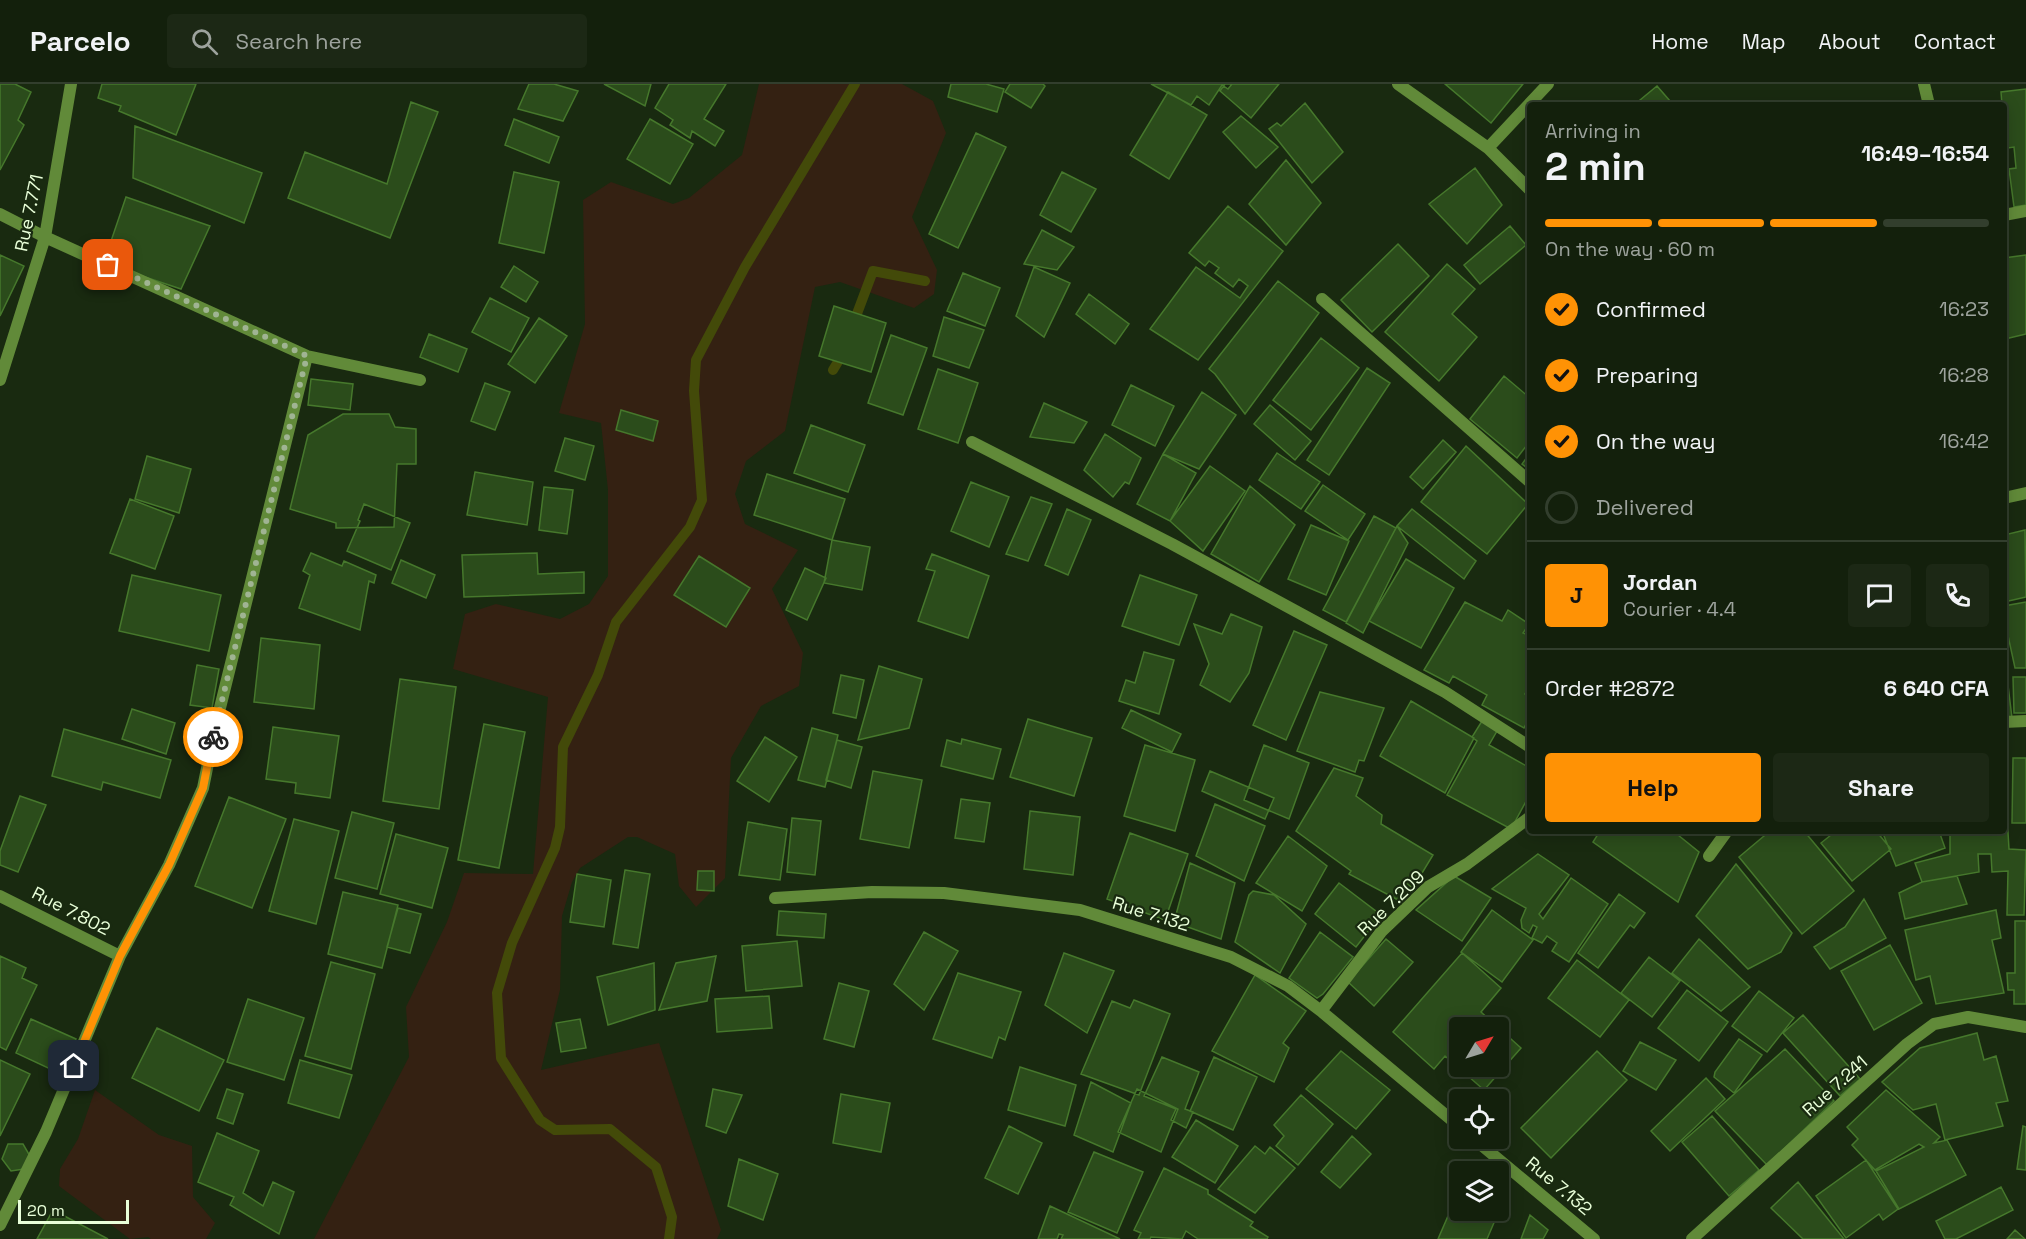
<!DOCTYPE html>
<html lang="en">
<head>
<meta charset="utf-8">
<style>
  :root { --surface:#13200c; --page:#1c2815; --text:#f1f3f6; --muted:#9da39d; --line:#323e2d; --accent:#ff9205 }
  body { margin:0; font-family:"Space Grotesk",sans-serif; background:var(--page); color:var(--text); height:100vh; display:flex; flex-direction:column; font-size:22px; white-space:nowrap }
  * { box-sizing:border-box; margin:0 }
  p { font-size:20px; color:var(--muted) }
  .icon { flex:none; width:33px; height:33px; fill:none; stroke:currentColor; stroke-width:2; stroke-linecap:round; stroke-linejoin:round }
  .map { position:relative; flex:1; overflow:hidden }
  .panel { position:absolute; left:1527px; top:18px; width:480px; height:732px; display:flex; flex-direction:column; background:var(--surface); border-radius:6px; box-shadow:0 3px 15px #0003,0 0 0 2px var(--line) }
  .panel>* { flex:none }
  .needle { width:39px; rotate:52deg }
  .buttons { position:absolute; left:1449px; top:933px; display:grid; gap:12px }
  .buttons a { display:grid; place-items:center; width:60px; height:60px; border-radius:6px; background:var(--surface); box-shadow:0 3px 15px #0003,0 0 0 2px var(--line); font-size:30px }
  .scale { position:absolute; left:18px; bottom:15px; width:111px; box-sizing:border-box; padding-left:6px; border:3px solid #e9ffd9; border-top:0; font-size:16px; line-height:21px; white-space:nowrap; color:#e9ffd9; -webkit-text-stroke:4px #192a10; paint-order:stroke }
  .pin { position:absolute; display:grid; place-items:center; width:51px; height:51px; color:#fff; margin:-26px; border-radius:12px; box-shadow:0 3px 9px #0006 }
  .courier { position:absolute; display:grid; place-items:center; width:60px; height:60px; margin:-30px; border:4px solid #ff9205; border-radius:50%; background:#fff; color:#222; box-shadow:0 2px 8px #0007 }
  .summary em { font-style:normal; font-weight:800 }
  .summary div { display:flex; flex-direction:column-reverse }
  .summary { display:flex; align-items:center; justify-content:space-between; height:102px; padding:0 18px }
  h1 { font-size:39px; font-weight:800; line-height:45px }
  .bar { display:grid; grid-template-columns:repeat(4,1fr); gap:9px 6px; align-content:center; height:72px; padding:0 18px }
  .bar i { height:8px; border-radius:4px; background:var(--line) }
  .bar .selected { background:var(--accent) }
  .bar p { grid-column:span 4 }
  .line { display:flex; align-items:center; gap:15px; padding:0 18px; border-top:2px solid var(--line) }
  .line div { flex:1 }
  .round { display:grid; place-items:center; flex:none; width:63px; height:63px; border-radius:6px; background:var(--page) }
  ol { padding:0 18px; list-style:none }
  li { display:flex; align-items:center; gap:18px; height:66px }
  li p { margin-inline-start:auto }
  li .icon { padding:6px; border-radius:50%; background:var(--accent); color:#111; stroke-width:4 }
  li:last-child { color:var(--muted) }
  li i { width:33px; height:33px; border:3px solid var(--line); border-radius:50% }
  .primary-button { display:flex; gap:12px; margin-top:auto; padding:12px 18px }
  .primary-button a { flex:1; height:69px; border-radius:6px; background:var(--accent); color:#111; font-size:24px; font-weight:800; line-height:69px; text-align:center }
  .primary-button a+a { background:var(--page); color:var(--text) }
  header { display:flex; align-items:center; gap:36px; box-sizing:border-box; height:84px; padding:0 30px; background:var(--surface); border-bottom:2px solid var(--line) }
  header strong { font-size:28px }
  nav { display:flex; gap:33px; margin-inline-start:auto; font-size:21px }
  .search { width:420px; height:54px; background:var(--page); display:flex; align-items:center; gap:15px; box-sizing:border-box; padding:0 21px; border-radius:6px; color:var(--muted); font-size:22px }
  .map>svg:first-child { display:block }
</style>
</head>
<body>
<header>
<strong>Parcelo</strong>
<div class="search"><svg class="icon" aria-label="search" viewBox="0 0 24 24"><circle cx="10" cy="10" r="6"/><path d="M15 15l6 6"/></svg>Search here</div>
<nav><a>Home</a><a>Map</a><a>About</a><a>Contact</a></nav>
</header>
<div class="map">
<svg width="2026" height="1155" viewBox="0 0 2026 1155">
  <rect width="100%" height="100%" fill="#192a10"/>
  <path fill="#342112" d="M759,0H902L933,17L946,49L912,133L937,186L934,210L914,224L840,198L815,203L785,347L746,377L735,410L745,440L798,466L772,505L803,569L799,602L761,622L731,674L725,794L696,823L679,802L675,770L637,753H628L580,784L572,798L562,832L560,906L541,986L659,959L721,1146L717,1155H314L409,973L406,923L447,838L464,789L533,790L548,613L453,585L465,530L496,520L560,535L589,520L608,492V406L601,339L559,329L585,240L583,116L611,98L673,120L689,114L742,71Z
    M95,1006L159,1051L192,1062L193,1113L215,1139L206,1155H151L148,1153L130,1155L59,1102L60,1085L78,1055Z"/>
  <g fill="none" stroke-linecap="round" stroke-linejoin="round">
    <path stroke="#434a09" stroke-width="10" d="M852,243L873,187L925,197
      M833,286L845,266
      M669,1155L672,1133L656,1083L610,1045L555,1046L540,1036L501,974L497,909L512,859L555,764L560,743L563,663L598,591L616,538L690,443L702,416L694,307L696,276L745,183L855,0"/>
  </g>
  <path fill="#2b4c1b" stroke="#46782c" stroke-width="1.5" fill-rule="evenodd" d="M0,0H15L31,8L18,36L24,41L0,86Z
    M102,0H196L176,51L119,27L121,22L98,14Z
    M529,0H554L578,7L563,37L518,25Z
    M604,0H651L645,22Z
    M669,0H726L704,35L724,47L715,62L692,47L690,54L670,41L673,36L655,24Z
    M951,0H986L1004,5L997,28L948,13Z
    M1010,0H1043L1045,2L1031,24L1005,8Z
    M1151,0H1232L1228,5L1222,1L1209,21L1197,12L1191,21Z
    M1225,0H1279L1251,34L1220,7Z
    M1445,0H1523L1491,39Z
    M1657,2L1670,17L1665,21H1634Z
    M2026,5V121L2014,123L2009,85L2016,84L2014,63L2008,64L2004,21H2002L2001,8Z
    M1168,8L1207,31L1169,95L1130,71Z
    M411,18L438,28L390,154L288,114L305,68L387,100Z
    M1305,19L1343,68L1312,99L1269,45L1277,39L1281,42Z
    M1241,32L1278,63L1256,84L1223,48Z
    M514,35L559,53L549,79L505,61Z
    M650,35L693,60L670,100L627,75Z
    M135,42L262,89L244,139L133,94Z
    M976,49L1006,63L958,164L929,150Z
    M1286,76L1321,119L1286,161L1249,120Z
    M1475,84L1502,121L1467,160L1429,120Z
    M514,88L559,98L544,169L499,159Z
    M1062,88L1096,105L1071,148L1040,131Z
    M126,113L210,142L181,205L130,188L109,163Z
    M1228,122L1283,167L1198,276L1150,245L1196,183L1240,214L1248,202L1239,195L1233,203L1215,189L1219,184L1209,177L1205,182L1189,169Z
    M1510,142L1526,161L1480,200L1464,181Z
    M1042,146L1074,163L1057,186L1024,180Z
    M1398,160L1429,192L1372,248L1341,216Z
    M0,171L24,182L0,232Z
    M2026,171V250L2005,255L2004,174Z
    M1447,180L1475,205L1452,230L1477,253L1439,297L1385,248Z
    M514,182L538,198L526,218L501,203Z
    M1034,183L1070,199L1044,253L1016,232Z
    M963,189L1000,204L985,242L947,227Z
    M1278,197L1319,229L1245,330L1215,290L1209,285Z
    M1089,210L1129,240L1115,260L1076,230Z
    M490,214L529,234L511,268L472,248Z
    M834,222L886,239L871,288L819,272Z
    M944,233L984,246L969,284L933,272Z
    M539,234L567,252L535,299L508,280Z
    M429,250L467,265L458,288L420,273Z
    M891,251L927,264L903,331L868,319Z
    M1321,254L1359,284L1311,346L1273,316Z
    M1367,284L1390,299L1329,391L1307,376Z
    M938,285L978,299L958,359L918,345Z
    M1504,292L1530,314V357L1517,374L1470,335Z
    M311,295L353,300L350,326L308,321Z
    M485,299L510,308L495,346L471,337Z
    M1131,301L1174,322L1155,362L1112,341Z
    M1202,308L1236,331L1199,385L1163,370Z
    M1044,319L1087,338L1074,359L1030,353Z
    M1270,321L1311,357L1295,376L1254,340Z
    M621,326L658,337L653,357L616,346Z
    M343,330H389L395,343L416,345V380H397L394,443L336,444V439L290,425L308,351Z
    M811,341L865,361L848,408L794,389Z
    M1105,350L1141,374L1129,400L1125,398L1113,413L1084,386Z
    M565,354L594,362L585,396L555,387Z
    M1443,356L1456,368L1423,405L1410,393Z
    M1466,362L1528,420L1487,470L1421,418Z
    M1277,369L1320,398L1301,425L1259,396Z
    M1530,369V386L1522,380Z
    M1163,370L1196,389L1170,437L1137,420Z
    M147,372L191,385L179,429L135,415Z
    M1210,382L1245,407L1203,467L1170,437Z
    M475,388L533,398L527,441L467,431Z
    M767,390L845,415L832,456L754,431Z
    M971,398L1009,413L989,463L951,447Z
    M1323,401L1365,430L1348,456L1305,427Z
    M1250,402L1295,441L1259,498L1211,470Z
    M544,403L573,406L567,450L539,446Z
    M1031,413L1052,420L1028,477L1006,470Z
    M130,415L174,432L155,485L110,469Z
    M364,420L410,439L391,486L347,467L360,437L358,436Z
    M1067,425L1091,436L1068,491L1045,481Z
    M1412,425L1476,477L1464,495L1397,442Z
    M1374,432L1396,444L1346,538L1323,526Z
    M1311,441L1349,457L1326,511L1288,495Z
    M1397,442L1408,459L1363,549L1346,539Z
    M2025,446L2026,513L2004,518V451Z
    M832,456L870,463L862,506L824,499Z
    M311,469L342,482L344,477L376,491L374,499L369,497L360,546L299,524L310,491L303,487Z
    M537,469L538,490L584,488V509L464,513L462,471Z
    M932,470L989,492L968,554L918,537L935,487L926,485Z
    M699,472L750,504L726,543L674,511Z
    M1406,475L1454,504L1421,564L1369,537Z
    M401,476L435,491L426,514L392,499Z
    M805,484L826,494L807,536L786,526Z
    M132,491L221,511L209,567L119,547Z
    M1140,491L1197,511L1179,561L1122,542Z
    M1465,518L1502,537L1508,526L1529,540L1523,549L1530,552V600L1525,610L1530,613V632L1524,644L1482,621L1487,611L1453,592L1449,599L1424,586Z
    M2026,518V584H2015L2007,547L2004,548V522Z
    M1231,530L1262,543L1249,589L1230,618L1200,601L1209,580L1194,540L1222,550Z
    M1294,547L1327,561L1286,656L1253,641Z
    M261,554L320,561L314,625L254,618Z
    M1144,568L1174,576L1159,630L1119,617L1126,596L1135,599Z
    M197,581L219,585L212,624L190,621Z
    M879,582L922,595L909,644L858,656Z
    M841,591L864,596L856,634L833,629Z
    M2004,593H2007L2012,634H2004Z
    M2013,593H2026V629H2014Z
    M400,595L456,603L439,725L383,717Z
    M1320,608L1384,624L1364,677L1359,676L1355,688L1297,667Z
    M1411,617L1474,654L1445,709L1380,672Z
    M132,625L175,639L166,670L122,655Z
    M1131,626L1181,650L1172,668L1122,644Z
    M1028,635L1092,654L1074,712L1010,693Z
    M1482,637L1497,647L1489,661L1530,684V710L1511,745L1447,711L1477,657L1472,653Z
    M484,640L525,648L499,784L458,776Z
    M273,643L339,652L330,714L295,709L296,699L266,695Z
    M812,644L838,651L825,703L798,696Z
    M64,645L171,676L160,714L103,698L101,706L52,692Z
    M765,653L797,673L769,718L737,697Z
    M962,655L1001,665L993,695L941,682L947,656L961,660Z
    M837,656L862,663L851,704L826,696Z
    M1145,661L1195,676L1175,747L1124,732Z
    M1264,661L1309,679L1289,735L1244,716Z
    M2013,674H2026V739H2012Z
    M1334,684L1363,694L1356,712L1382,731L1381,740L1433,771L1413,804L1407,800L1398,816L1349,790L1351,787L1296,747Z
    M873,687L922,696L909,764L860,755Z
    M1210,687L1274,714L1265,735L1202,707Z
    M20,712L46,721L18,788L0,781V767Z
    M229,713L286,735L252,824L195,802Z
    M961,715L990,719L984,758L955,754Z
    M2004,715H2006L2009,765L2026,766L2024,831H2007L2008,787L1992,788L1991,770H1978L1979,788L1922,798L1915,779L1950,770V747H2004Z
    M1215,720L1265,742L1244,797L1196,772Z
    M1030,727L1080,733L1073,791L1024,785Z
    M352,728L394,739L377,805L335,794Z
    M792,734L821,737L815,791L787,788Z
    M294,735L339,747L316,840L269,827Z
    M748,738L787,745L780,796L739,791Z
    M1600,747H1673L1699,768L1678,818L1593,758Z
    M1770,747H1804L1854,807L1802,850L1739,773Z
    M1836,747H1876L1891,765L1852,797L1821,759Z
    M1882,747H1939L1945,764L1896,782Z
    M1130,749L1188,770L1165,836L1107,815Z
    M396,750L448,764L432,824L380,810Z
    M1288,752L1327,782L1302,827L1256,799Z
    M1538,770L1569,791L1539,830L1543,835L1571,794L1608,820L1569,878L1552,867L1557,859L1547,852L1542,859L1532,854L1537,843L1533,841L1529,849L1522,844L1521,836L1526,824L1492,805Z
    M1190,779L1235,799L1221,855L1174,838Z
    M1736,780L1792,849L1781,868L1748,885L1696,832Z
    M625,786L650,790L638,864L613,860Z
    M698,787H714V807L697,806Z
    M577,790L611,796L604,843L570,838Z
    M1454,792L1491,814L1462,857L1416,826Z
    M1957,792L1967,820L1905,835L1899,809L1922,798Z
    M1339,799L1381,831L1356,863L1315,830Z
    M1253,807L1274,811L1306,840L1280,889L1235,858L1249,811Z
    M343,808L398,821L382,884L328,870Z
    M1619,810L1645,829L1634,844L1630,841L1598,884L1578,869Z
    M1864,815L1886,854L1830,885L1814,863L1845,843Z
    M398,824L421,830L410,869L387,863Z
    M1492,826L1533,856L1502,898L1461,868Z
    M1996,826L2001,854L1992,856L2004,909L1936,920L1930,892L1916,896L1905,846Z
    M779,827L826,830L824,854L777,851Z
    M2015,837H2026V920H2014V906H2008L2007,889H2015Z
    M924,848L958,867L924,926L894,900Z
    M1320,848L1353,873L1323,910L1317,914L1289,894Z
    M1386,855L1413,878L1374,922L1348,898Z
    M1699,855L1750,903L1721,927L1672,889Z
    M797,857L802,902L746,907L742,862Z
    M1890,861L1922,919L1874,946L1841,887Z
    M1064,869L1114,887L1087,949L1045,921Z
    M1462,869L1501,904L1481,928L1521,964L1484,1006L1445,972L1434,985L1393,948ZM1460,944H1498V982H1460Z
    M0,872L26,884L22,894L37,901L6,966L0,963Z
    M716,872L707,917L659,926L676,879Z
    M1649,873L1680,897L1652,933L1621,909Z
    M1577,876L1629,916L1600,953L1548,914Z
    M331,878L375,890L351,985L305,972Z
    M654,879L655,926L608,941L597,893Z
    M958,889L1021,908L1005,956L999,953L992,974L933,955Z
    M1255,891L1306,927L1283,959L1289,964L1274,998L1212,967Z
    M839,899L869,907L854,963L824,955Z
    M1687,906L1728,938L1699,977L1658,944Z
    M1759,907L1794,934L1767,968L1732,942Z
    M769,912L772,944L717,948L715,915Z
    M248,915L304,934L284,996L227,978Z
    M1134,916L1170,930L1139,1011L1081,990L1112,917L1130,924Z
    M1803,931L1860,995L1840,1012L1783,949Z
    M31,935L76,955L61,990L16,969Z
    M580,935L586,964L561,968L556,939Z
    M157,944L224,976L199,1027L132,994Z
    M1977,949L1984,976L1996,972L2008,1017L1996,1019L2003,1042L1945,1056L1936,1020L1913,1026L1882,998L1920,964Z
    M1739,955L1762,971L1734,1009L1714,993L1715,988Z
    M1640,958L1676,976L1656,1006L1623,987Z
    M1785,965L1834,1017L1767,1081L1715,1027Z
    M1341,967L1390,1006L1356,1045L1306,1005Z
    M1597,967L1627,996L1551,1074L1521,1044Z
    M1162,973L1199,988L1185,1025L1193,1028L1186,1044L1171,1036L1176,1025L1144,1012Z
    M1214,973L1257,993L1233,1046L1190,1027Z
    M0,976L30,990L0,1052Z
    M300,976L352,991L339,1034L288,1019Z
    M1020,983L1076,1001L1065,1042L1008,1026Z
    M1706,994L1725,1015L1670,1067L1651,1047Z
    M1091,998L1131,1019L1113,1068L1074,1051Z
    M227,1005L243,1010L233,1040L217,1034Z
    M713,1005L742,1011L726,1049L706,1042Z
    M1137,1005L1178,1025L1161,1068L1118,1048Z
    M1886,1006L1940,1053L1934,1059L1947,1056L1966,1091L1899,1125L1876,1087L1924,1063L1919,1060L1875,1086L1852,1061L1858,1055L1847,1043Z
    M841,1010L890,1019L881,1068L833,1059Z
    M1301,1011L1333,1040L1298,1081L1276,1062L1284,1052L1274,1041Z
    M1712,1032L1759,1086L1729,1112L1682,1058Z
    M1196,1036L1238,1062L1215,1099L1172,1073Z
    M1009,1042L1042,1059L1018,1110L985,1094Z
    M2023,1042L2026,1043V1086L2017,1085Z
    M217,1049L259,1067L243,1109L263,1122L273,1098L294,1108L279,1150L230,1121L234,1113L198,1098Z
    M1352,1052L1371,1070L1340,1104L1321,1088Z
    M8,1060H23L30,1072L24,1085L11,1087L2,1075Z
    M1255,1062L1265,1070L1270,1063L1295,1084L1255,1129L1218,1105Z
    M1094,1068L1143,1088L1117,1149L1068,1128Z
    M739,1075L778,1090L763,1136L728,1122Z
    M1866,1076L1898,1125L1883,1136L1879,1130L1846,1154L1816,1112Z
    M1164,1084L1208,1106V1110L1253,1138L1250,1142L1268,1153L1267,1155H1198L1186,1147L1182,1155L1151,1153L1150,1155H1138L1141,1149L1134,1146Z
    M1798,1098L1844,1155H1803L1771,1124Z
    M2001,1103L2013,1126L1956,1155H1945L1936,1137Z
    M1458,1109L1460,1110V1126L1499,1127L1487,1155H1438Z
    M1050,1122L1120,1155H1061L1063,1151L1059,1150L1057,1155H1038Z
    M53,1126L108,1155H37Z
    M1530,1131L1548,1146L1543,1155H1521Z
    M2015,1146L2025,1155H2007Z"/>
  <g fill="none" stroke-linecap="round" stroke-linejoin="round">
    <path stroke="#618a39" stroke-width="12" d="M1398,0L1488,64L1530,106
      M1924,0L1929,21
      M1488,64L1548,0
      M0,130L45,153L307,272L420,296
      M2004,131L2026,127
      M1322,215L1530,398
      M0,296L45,153L71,0
      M972,358L1172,460L1445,608L1530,663
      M2004,414L2026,409
      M2004,638L2026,637
      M1709,772L1727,747
      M0,812L120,872L46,1048L0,1141
      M775,814L872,808L944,809L1080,826L1231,873L1288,902L1321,927L1460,1043
      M120,872L169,781L203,704L216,640L307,272
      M1321,927L1381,848L1428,803L1467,780L1530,733
      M1473,1054L1594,1155
      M1692,1155L1907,960L1934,940L1968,933L2026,943"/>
  </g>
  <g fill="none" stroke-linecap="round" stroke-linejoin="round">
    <path stroke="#a0b493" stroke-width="6" stroke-dasharray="0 10.8" d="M108,181L307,272L213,653"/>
    <path stroke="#ff9205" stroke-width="8" d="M74,982L120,872L169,781L203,704L213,653"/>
  </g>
  <g text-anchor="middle" stroke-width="4.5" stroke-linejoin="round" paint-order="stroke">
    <g font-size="18" fill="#e9ffd9" stroke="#192a10">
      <text transform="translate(29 129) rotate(-78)" y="6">Rue 7.771</text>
      <text transform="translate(1391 819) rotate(-44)" y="6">Rue 7.209</text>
      <text transform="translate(71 827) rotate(27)" y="6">Rue 7.802</text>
      <text transform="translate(1151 830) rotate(17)" y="6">Rue 7.132</text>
      <text transform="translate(1835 1002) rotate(-42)" y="6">Rue 7.241</text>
      <text transform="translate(1559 1102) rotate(40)" y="6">Rue 7.132</text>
    </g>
  </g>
</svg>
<div class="buttons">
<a><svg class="needle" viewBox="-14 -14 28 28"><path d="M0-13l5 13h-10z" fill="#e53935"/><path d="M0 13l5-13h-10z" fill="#9da39d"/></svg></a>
<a><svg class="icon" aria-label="locate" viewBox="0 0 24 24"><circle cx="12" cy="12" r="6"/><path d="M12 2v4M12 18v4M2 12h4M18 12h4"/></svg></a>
<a><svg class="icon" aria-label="layers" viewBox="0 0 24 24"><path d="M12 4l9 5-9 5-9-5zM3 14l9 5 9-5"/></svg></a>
</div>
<div class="scale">20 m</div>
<div class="pin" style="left:108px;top:181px;background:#ea580c"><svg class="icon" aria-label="bag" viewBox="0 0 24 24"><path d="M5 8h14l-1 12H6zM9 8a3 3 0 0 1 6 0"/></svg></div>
<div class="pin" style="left:74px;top:982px;background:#1f2937"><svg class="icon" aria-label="home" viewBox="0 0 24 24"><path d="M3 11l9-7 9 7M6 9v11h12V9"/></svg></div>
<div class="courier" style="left:213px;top:653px"><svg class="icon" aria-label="bike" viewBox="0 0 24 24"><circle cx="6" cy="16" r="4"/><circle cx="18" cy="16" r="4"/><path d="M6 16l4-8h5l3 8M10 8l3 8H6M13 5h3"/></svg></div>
<section class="panel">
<div class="summary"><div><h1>2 min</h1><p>Arriving in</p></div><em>16:49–16:54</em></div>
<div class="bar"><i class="selected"></i><i class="selected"></i><i class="selected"></i><i></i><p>On the way · 60 m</p></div>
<ol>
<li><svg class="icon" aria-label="check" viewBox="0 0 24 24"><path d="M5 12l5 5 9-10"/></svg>Confirmed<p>16:23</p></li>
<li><svg class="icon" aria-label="check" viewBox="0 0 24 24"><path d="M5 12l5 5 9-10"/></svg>Preparing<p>16:28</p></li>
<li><svg class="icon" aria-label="check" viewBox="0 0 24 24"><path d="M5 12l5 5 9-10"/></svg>On the way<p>16:42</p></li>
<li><i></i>Delivered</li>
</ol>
<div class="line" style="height:108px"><b class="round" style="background:var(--accent);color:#111">J</b><div><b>Jordan</b><p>Courier · 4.4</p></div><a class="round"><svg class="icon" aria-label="chat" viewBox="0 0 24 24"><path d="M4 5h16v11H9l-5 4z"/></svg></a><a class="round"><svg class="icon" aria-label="phone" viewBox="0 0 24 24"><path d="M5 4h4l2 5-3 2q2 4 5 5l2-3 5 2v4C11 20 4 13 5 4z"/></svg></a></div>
<div class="line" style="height:78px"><div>Order #2872</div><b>6 640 CFA</b></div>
<div class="primary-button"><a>Help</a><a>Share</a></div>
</section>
</div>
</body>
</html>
